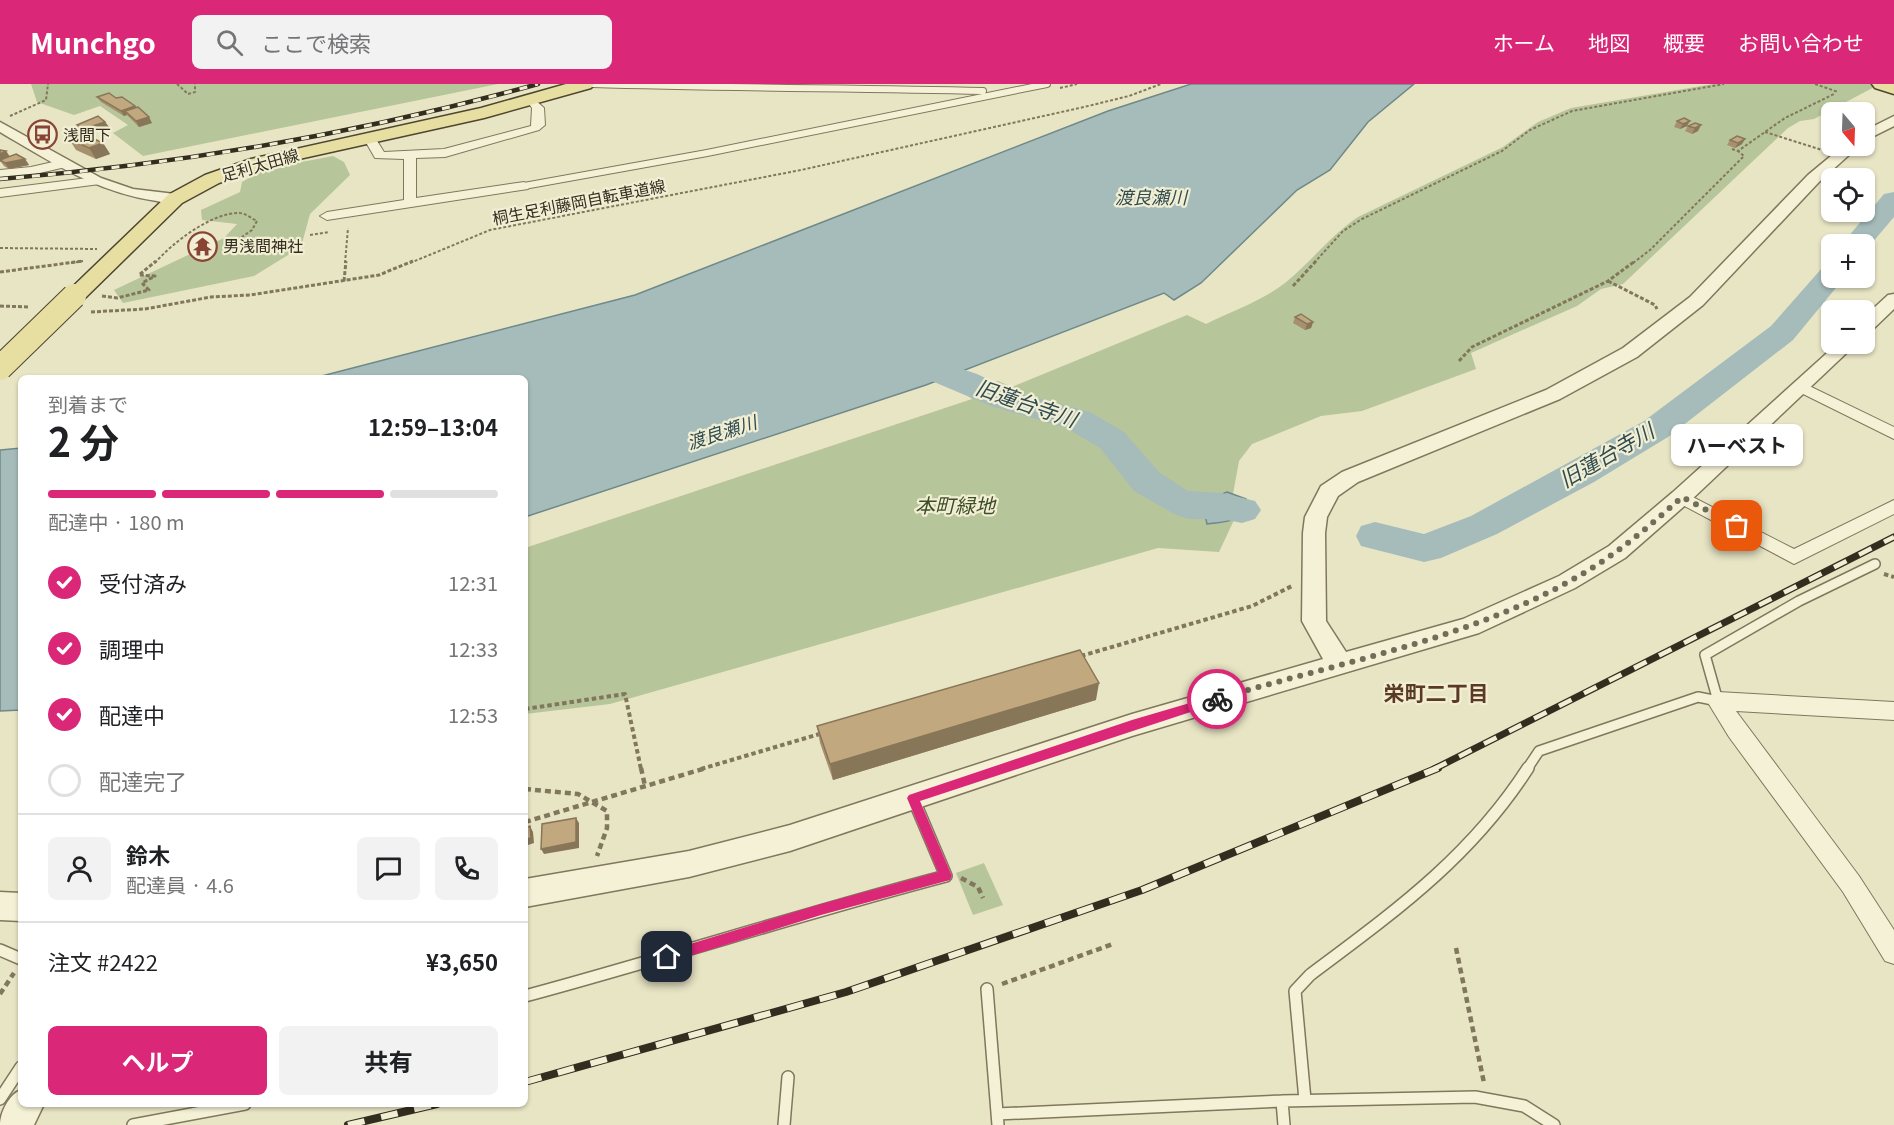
<!DOCTYPE html>
<html lang="ja">
<head>
<meta charset="utf-8">
<style>
  :root { --surface:#fff; --page:#f2f2f2; --text:#202124; --muted:#757577; --line:#e0e0e0; --accent:#db2777 }
  body { margin:0; font-family:Georgia,"Noto Sans JP",serif; background:var(--page); color:var(--text); height:100vh; display:flex; flex-direction:column; font-size:22px; white-space:nowrap }
  * { box-sizing:border-box; margin:0 }
  p { font-size:20px; color:var(--muted) }
  .icon { flex:none; width:33px; height:33px; fill:none; stroke:currentColor; stroke-width:2; stroke-linecap:round; stroke-linejoin:round }
  .map { position:relative; flex:1; overflow:hidden }
  .sheet { position:absolute; left:18px; top:291px; width:510px; height:732px; display:flex; flex-direction:column; background:var(--surface); border-radius:9px; box-shadow:0 2px 4px #0004 }
  .sheet>* { flex:none }
  .needle { width:39px; rotate:161deg }
  .controls { position:absolute; left:1821px; top:18px; display:grid; gap:12px }
  .controls a { display:grid; place-items:center; width:54px; height:54px; border-radius:9px; background:var(--surface); box-shadow:0 2px 4px #0004; font-size:30px }
  .pin { position:absolute; display:grid; place-items:center; width:51px; height:51px; color:#fff; margin:-26px; border-radius:12px; box-shadow:0 3px 9px #0006 }
  .courier { position:absolute; display:grid; place-items:center; width:60px; height:60px; margin:-30px; border:4px solid #db2777; border-radius:50%; background:#fff; color:#222; box-shadow:0 2px 8px #0007 }
  .bubble { position:absolute; height:42px; border-radius:9px; background:var(--surface); box-shadow:0 2px 4px #0004; font-size:20px; font-weight:700; line-height:42px; text-align:center }
  .head em { font-style:normal; font-weight:700 }
  .head div { display:flex; flex-direction:column-reverse }
  .head { display:flex; align-items:center; justify-content:space-between; height:102px; padding:0 30px }
  h1 { font-size:39px; font-weight:700; line-height:45px }
  .bar { display:grid; grid-template-columns:repeat(4,1fr); gap:9px 6px; align-content:center; height:72px; padding:0 30px }
  .bar i { height:8px; border-radius:4px; background:var(--line) }
  .bar .selected { background:var(--accent) }
  .bar p { grid-column:span 4 }
  .line { display:flex; align-items:center; gap:15px; padding:0 30px; border-top:2px solid var(--line) }
  .line div { flex:1 }
  .round { display:grid; place-items:center; flex:none; width:63px; height:63px; border-radius:9px; background:var(--page) }
  ol { padding:0 30px; list-style:none }
  li { display:flex; align-items:center; gap:18px; height:66px }
  li p { margin-inline-start:auto }
  li .icon { padding:6px; border-radius:50%; background:var(--accent); color:#fff; stroke-width:4 }
  li:last-child { color:var(--muted) }
  li i { width:33px; height:33px; border:3px solid var(--line); border-radius:50% }
  .cta { display:flex; gap:12px; margin-top:auto; padding:12px 30px }
  .cta a { flex:1; height:69px; border-radius:9px; background:var(--accent); color:#fff; font-size:24px; font-weight:700; line-height:69px; text-align:center }
  .cta a+a { background:var(--page); color:var(--text) }
  header { display:flex; align-items:center; gap:36px; box-sizing:border-box; height:84px; padding:0 30px; background:var(--accent); color:#fff }
  header strong { font-size:28px }
  nav { display:flex; gap:33px; margin-inline-start:auto; font-size:21px }
  .search { width:420px; height:54px; background:var(--page); display:flex; align-items:center; gap:15px; box-sizing:border-box; padding:0 21px; border-radius:9px; color:var(--muted); font-size:22px }
  .map>svg:first-child { display:block }
</style>
</head>
<body>
<header>
<strong>Munchgo</strong>
<div class="search"><svg class="icon" aria-label="search" viewBox="0 0 24 24"><circle cx="10" cy="10" r="6"/><path d="M15 15l6 6"/></svg>ここで検索</div>
<nav><a>ホーム</a><a>地図</a><a>概要</a><a>お問い合わせ</a></nav>
</header>
<div class="map">
<svg width="1894" height="1041" viewBox="0 0 1894 1041">
  <rect width="100%" height="100%" fill="#e8e5c5"/>
  <path fill="#b7c59a" d="M31,0H498L143,72L113,49L128,41L100,22L74,31L37,18Z
    M1713,0H1880L1814,35L1800,37L1788,44L1623,200L1601,205L1577,222L1471,269L1476,285L1362,327L1321,332L1252,360L1239,377L1233,410L1227,408L1216,414L1207,440L1234,436L1219,468L1158,464L610,620L525,630V464L972,315L964,309L998,297L1012,303L1187,231L1206,240C1232,227 1262,217 1285,199C1311,178 1330,152 1358,133L1503,63L1538,38L1571,24Z
    M333,72L344,78L350,91L310,130L301,163L254,192L123,219L114,206L224,154L237,140L202,136L201,126L240,108L242,98L265,85Z
    M984,779L1003,821L973,831L956,789Z"/>
  <path fill="#a6bcba" stroke="#6e8988" stroke-width="1.5" d="M1191,0H1414L1368,38L1330,86L1297,106L1201,199L1174,216L1164,209L926,301L525,433V294H314L635,211L1108,27Z
    M21,364V626L0,627V366Z
    M1227,408L1246,415C1238,440 1231,437 1207,440L1202,418Z"/>
  <g fill="none" stroke-linecap="round" stroke-linejoin="round">
    <path fill="#a6bcba" fill-rule="evenodd" d="M1894,108V133L1866,166L1864,160H1842L1884,110Z
      M1832,181V194H1844L1793,256L1668,353L1594,398L1497,450L1441,474L1424,478L1361,462L1356,452L1361,442L1375,438L1424,450L1471,432L1644,337L1771,242L1822,184Z
      M926,273L977,290L1015,308L1090,328L1124,348L1160,389L1188,407L1222,409L1255,417L1261,426L1255,435L1242,439L1222,435H1189L1176,431L1134,407L1100,364L1066,344L991,322L915,290L910,283L915,276Z"/>
    <defs>
      <path id="service-far2" d="M592,0C722,4 853,4 983,7
        M524,102L707,69L1047,0"/>
      <path id="service-far1" d="M1527,685L1539,667L1698,613L1718,617L1705,571L1799,517L1875,480"/>
      <path id="service" d="M0,866L21,875
        M987,905L998,1041
        M525,912C666,874 805,829 946,792L913,714
        M0,1015L21,983
        M1305,1016L1295,907L1310,891C1394,828 1470,774 1528,684
        M1282,1017L1284,1041
        M997,1030L1282,1017L1475,1013L1524,1022L1554,1041
        M133,1041L245,1020
        M784,1041L788,993"/>
      <path id="minor" d="M532,13L544,24L545,41L539,46L445,73L416,74V114L524,98L530,102L528,105L327,136L320,132L327,128L404,116V75L375,74L364,55L366,52H374L384,68L444,65L531,42L532,24L526,16Z
        M66,75L72,79L70,82L31,91L0,94V86L31,83Z
        M96,93L102,97L100,100L0,113V105Z
        M1801,298L1894,343V355L1795,306L1793,303Z
        M1681,407L1794,465L1894,416V430L1794,480L1675,417L1672,413L1675,409Z
        M1718,608L1894,618V636L1736,627L1859,792L1894,846V880L1885,877L1843,808L1729,653L1707,617L1711,611Z"/>
      <path id="tertiary" d="M1894,32V42L1864,57V47Z
        M0,38L101,94L133,105L175,110L183,115C177,123 166,119 157,117C98,109 51,78 0,48Z
        M1843,62H1859L1819,98L1703,221L1637,273L1560,315L1358,398L1338,412L1327,433L1325,449L1326,537L1346,568L1463,535L1559,492L1609,462L1673,408L1837,260H1856L1689,418L1625,474L1575,504L1479,549L1132,652L790,767L689,793L525,823V795L689,767L790,741L1132,630L1323,575L1302,537L1303,449L1305,433L1321,402L1342,388L1546,306L1623,264L1690,213L1808,91Z
        M1894,210V225L1871,247L1864,248V233L1888,211Z
        M0,808L21,809V837L0,836Z
        M21,1006V1020H44L34,1041H0C0,1029 9,1010 21,1006Z"/>
      <path id="primary" d="M566,0H594L591,4L484,34L263,83L219,99L182,119L82,217H66L63,212L168,111L205,91L251,75L481,24Z
        M1872,0H1894V10L1875,4Z"/>
    </defs>
    <use href="#service-far2" stroke="#81775d" stroke-width="8"/>
    <use href="#service-far1" stroke="#81775d" stroke-width="12"/>
    <use href="#service" stroke="#81775d" stroke-width="14"/>
    <use href="#minor" stroke="#81775d" stroke-width="2"/>
    <use href="#tertiary" stroke="#81775d" stroke-width="3"/>
    <use href="#primary" stroke="#4f4531" stroke-width="3"/>
    <path stroke="#81775d" stroke-width="2" stroke-dasharray="3 2" stroke-linecap="butt" d="M177,0L188,10L195,8V0
      M1815,0L1838,8
      M1060,4L1077,0
      M10,32L46,16L48,0
      M1765,48L1822,66
      M1732,65L1738,67L1785,34L1834,10
      M310,151L329,148
      M0,164L97,165
      M71,179L83,177
      M155,179C172,159 212,128 240,129C245,129 252,135 257,137L252,146L239,155
      M345,179L348,144
      M410,179L490,146L801,86L1084,23L1129,12L1161,0
      M1314,179L1343,147L1362,135L1502,67L1530,46L1572,27L1724,0
      M1633,179L1650,166L1744,72L1738,67"/>
    <path stroke="#81775d" stroke-width="3" stroke-dasharray="4 2" stroke-linecap="butt" d="M0,188L83,177
      M344,197L346,177
      M1608,197L1655,221L1657,225
      M1293,202L1316,177
      M102,212L117,214L149,206L142,199L155,192L139,191L156,177
      M0,222L30,223
      M91,228L145,225L211,213L250,211L379,191L413,177
      M1459,277L1472,263L1608,197L1635,177"/>
    <path stroke="#81775d" stroke-width="4" stroke-dasharray="4.5 3" stroke-linecap="butt" d="M1884,490L1894,493
      M1081,572L1252,522L1292,502
      M525,625L625,610L641,685
      M701,685L823,649"/>
    <path stroke="#81775d" stroke-width="4.5" stroke-dasharray="6 4" stroke-linecap="butt" d="M641,684L645,702
      M525,705L578,710L607,727V744L597,772
      M525,738L706,684
      M961,794L978,803L983,814
      M1456,864L1484,999
      M1002,900L1113,860
      M0,910L14,889"/>
    <use href="#service-far2" stroke="#f4f1d7" stroke-width="6"/>
    <use href="#service-far1" stroke="#f4f1d7" stroke-width="9"/>
    <use href="#service" stroke="#f4f1d7" stroke-width="11"/>
    <use href="#minor" fill="#f4f1d7" fill-rule="evenodd"/>
    <use href="#tertiary" fill="#f4f1d7" fill-rule="evenodd"/>
    <use href="#primary" fill="#e7dfa1" fill-rule="evenodd"/>
    <defs>
      <path id="rail-far2" d="M0,95C183,80 361,49 538,0"/>
      <path id="rail-far1" d="M1434,685L1894,453"/>
      <path id="rail" d="M525,998L846,908L1142,806L1438,684
        M348,1041L437,1020"/>
    </defs>
    <use href="#rail-far2" stroke="#332d1f" stroke-width="4.5"/>
    <use href="#rail-far1" stroke="#332d1f" stroke-width="7"/>
    <use href="#rail" stroke="#332d1f" stroke-width="8"/>
    <use href="#rail-far2" stroke="#f1eed3" stroke-width="3" stroke-dasharray="8" stroke-linecap="butt"/>
    <use href="#rail-far1" stroke="#f1eed3" stroke-width="4.5" stroke-dasharray="14" stroke-linecap="butt"/>
    <use href="#rail" stroke="#f1eed3" stroke-width="6" stroke-dasharray="17" stroke-linecap="butt"/>
    <defs>
      <path id="primary-bridge" d="M0,284L74,212"/>
    </defs>
    <use href="#primary-bridge" stroke="#4f4531" stroke-width="26" stroke-linecap="butt"/>
    <use href="#primary-bridge" stroke="#e7dfa1" stroke-width="24"/>
  </g>
  <path fill="#a7906d" d="M97,13L116,14L136,24L152,39L139,43L127,31L124,32L101,18Z
    M1684,34L1687,42L1680,45L1674,43L1677,37Z
    M105,38L109,43L86,51L80,47L77,41Z
    M1695,39L1698,47L1692,50L1685,47L1688,42Z
    M69,55L103,59L110,70L96,75L76,66Z
    M1730,56L1742,60L1735,64L1727,61Z
    M6,67L10,73L25,75L29,81L9,85L4,82L1,78Z
    M1295,233L1313,238L1311,244L1305,246L1293,239Z
    M1096,616L833,696L820,659L817,642Z"/>
  <path fill="#887659" d="M135,22L138,28L125,27L127,31L124,32L121,27Z
    M149,33L152,39L139,43L136,37Z
    M1690,37L1687,42L1680,45L1683,40Z
    M105,38L109,43L86,51L83,45Z
    M1701,41L1698,47L1692,50L1695,44Z
    M1745,55L1742,60L1735,64L1738,59Z
    M103,59L110,70L96,75L89,64Z
    M6,67L10,73L0,78V70Z
    M25,75L29,81L9,85L5,79Z
    M1313,238L1311,244L1305,246L1307,240Z
    M1099,599L1096,616L833,696L830,680Z
    M576,734L579,739V764L544,770L541,765Z
    M530,742L533,748L534,759L525,762V755Z"/>
  <path fill="#c2a87f" stroke="#887659" stroke-width="1.5" d="M109,9L116,14L122,13L135,22L121,27L97,13Z
    M138,23L149,33L136,37L125,27Z
    M98,32L105,38L83,45L77,41Z
    M1684,34L1690,37L1683,40L1677,37Z
    M1695,39L1701,41L1695,44L1688,42Z
    M83,50L103,59L89,64L69,55Z
    M1737,52L1745,55L1738,59L1730,56Z
    M0,66L6,67L0,70Z
    M16,70L25,75L5,79L0,76Z
    M1301,230L1313,238L1307,240L1295,233Z
    M1080,566L1099,599L830,680L817,642Z
    M576,734V758L541,765L542,740Z
    M530,742L531,754L525,755V744Z"/>
  <path fill="#db2777" d="M1217,611L1222,615L1221,618L920,717L952,792L950,796L821,831L667,879L663,877V868L667,867L821,820L938,788L907,714L909,711L1132,636Z"/>
  <g fill="none" stroke-linecap="round" stroke-linejoin="round">
    <path stroke="#726d59" stroke-width="6" stroke-dasharray="0 10.8" d="M1217,615C1340,578 1482,553 1592,484C1624,464 1653,439 1682,413L1737,442"/>
  </g>
  <defs>
    <symbol id="bus-ring" viewBox="-11 -11 22 22"><circle r="9.5" fill="#f1eed3" stroke="#894534" stroke-width="1.5"/><path d="M-5-6H5V4H4V6H2V4H-2V6H-4V4H-5ZM-3.5-4V0h7V-4ZM-3.5 1.2v1.5H-2V1.2ZM2 1.2v1.5H3.5V1.2Z" fill="#894534"/></symbol>
    <symbol id="temple-ring" viewBox="-11 -11 22 22"><circle r="9.5" fill="#f1eed3" stroke="#894534" stroke-width="1.5"/><path d="M0-6L5-2H3V0L6.5 2.5H4V6H1.5V3h-3V6H-4V2.5H-6.5L-3 0V-2H-5Z" fill="#894534"/></symbol>
  </defs>
  <g fill-rule="evenodd">
    <use href="#bus-ring" x="26" y="34" width="33" height="33"/>
    <use href="#temple-ring" x="186" y="146" width="33" height="33"/>
  </g>
  <g text-anchor="middle" stroke-width="4.5" stroke-linejoin="round" paint-order="stroke">
    <g font-size="16" fill="#332d1f" stroke="#f1eed3" text-anchor="start">
      <text x="63" y="57">浅間下</text>
      <text x="223" y="168">男浅間神社</text>
    </g>
    <g font-size="16" fill="#332d1f" stroke="#f1eed3">
      <text transform="translate(260 81) rotate(-16)" y="6">足利太田線</text>
      <text transform="translate(579 118) rotate(-11)" y="6">桐生足利藤岡自転車道線</text>
    </g>
    <g font-size="18" font-style="italic" fill="#304c51" stroke="#f1eed3">
      <text x="1151" y="120">渡良瀬川</text>
      <text transform="translate(722 349) rotate(-18)" y="6">渡良瀬川</text>
    </g>
    <g font-size="20" font-style="italic" fill="#3c4d28" stroke="#f1eed3">
      <text x="955" y="429">本町緑地</text>
    </g>
    <g font-size="21" font-style="italic" fill="#304c51" stroke="#f1eed3">
      <text transform="translate(1026 320) rotate(19)" y="7">旧蓮台寺川</text>
      <text transform="translate(1607 372) rotate(-30)" y="7">旧蓮台寺川</text>
    </g>
    <g font-size="21" font-weight="bold" fill="#5a3a24" stroke="#f1eed3">
      <text x="1436" y="617">栄町二丁目</text>
    </g>
  </g>
</svg>
<div class="controls">
<a><svg class="needle" viewBox="-14 -14 28 28"><path d="M0-13l5 13h-10z" fill="#e53935"/><path d="M0 13l5-13h-10z" fill="#757577"/></svg></a>
<a><svg class="icon" aria-label="locate" viewBox="0 0 24 24"><circle cx="12" cy="12" r="6"/><path d="M12 2v4M12 18v4M2 12h4M18 12h4"/></svg></a>
<a>+</a>
<a>−</a>
</div>
<div class="pin" style="left:1737px;top:442px;background:#ea580c"><svg class="icon" aria-label="bag" viewBox="0 0 24 24"><path d="M5 8h14l-1 12H6zM9 8a3 3 0 0 1 6 0"/></svg></div>
<div class="pin" style="left:667px;top:873px;background:#1f2937"><svg class="icon" aria-label="home" viewBox="0 0 24 24"><path d="M3 11l9-7 9 7M6 9v11h12V9"/></svg></div>
<div class="courier" style="left:1217px;top:615px"><svg class="icon" aria-label="bike" viewBox="0 0 24 24"><circle cx="6" cy="16" r="4"/><circle cx="18" cy="16" r="4"/><path d="M6 16l4-8h5l3 8M10 8l3 8H6M13 5h3"/></svg></div>
<div class="bubble" style="left:1671px;top:340px;width:132px">ハーベスト</div>
<section class="sheet">
<div class="head"><div><h1>2 分</h1><p>到着まで</p></div><em>12:59–13:04</em></div>
<div class="bar"><i class="selected"></i><i class="selected"></i><i class="selected"></i><i></i><p>配達中 · 180 m</p></div>
<ol>
<li><svg class="icon" aria-label="check" viewBox="0 0 24 24"><path d="M5 12l5 5 9-10"/></svg>受付済み<p>12:31</p></li>
<li><svg class="icon" aria-label="check" viewBox="0 0 24 24"><path d="M5 12l5 5 9-10"/></svg>調理中<p>12:33</p></li>
<li><svg class="icon" aria-label="check" viewBox="0 0 24 24"><path d="M5 12l5 5 9-10"/></svg>配達中<p>12:53</p></li>
<li><i></i>配達完了</li>
</ol>
<div class="line" style="height:108px"><a class="round"><svg class="icon" aria-label="person" viewBox="0 0 24 24"><circle cx="12" cy="8" r="4"/><path d="M4 21q1-7 8-7t8 7"/></svg></a><div><b>鈴木</b><p>配達員 · 4.6</p></div><a class="round"><svg class="icon" aria-label="chat" viewBox="0 0 24 24"><path d="M4 5h16v11H9l-5 4z"/></svg></a><a class="round"><svg class="icon" aria-label="phone" viewBox="0 0 24 24"><path d="M5 4h4l2 5-3 2q2 4 5 5l2-3 5 2v4C11 20 4 13 5 4z"/></svg></a></div>
<div class="line" style="height:78px"><div>注文 #2422</div><b>¥3,650</b></div>
<div class="cta"><a>ヘルプ</a><a>共有</a></div>
</section>
</div>
</body>
</html>
